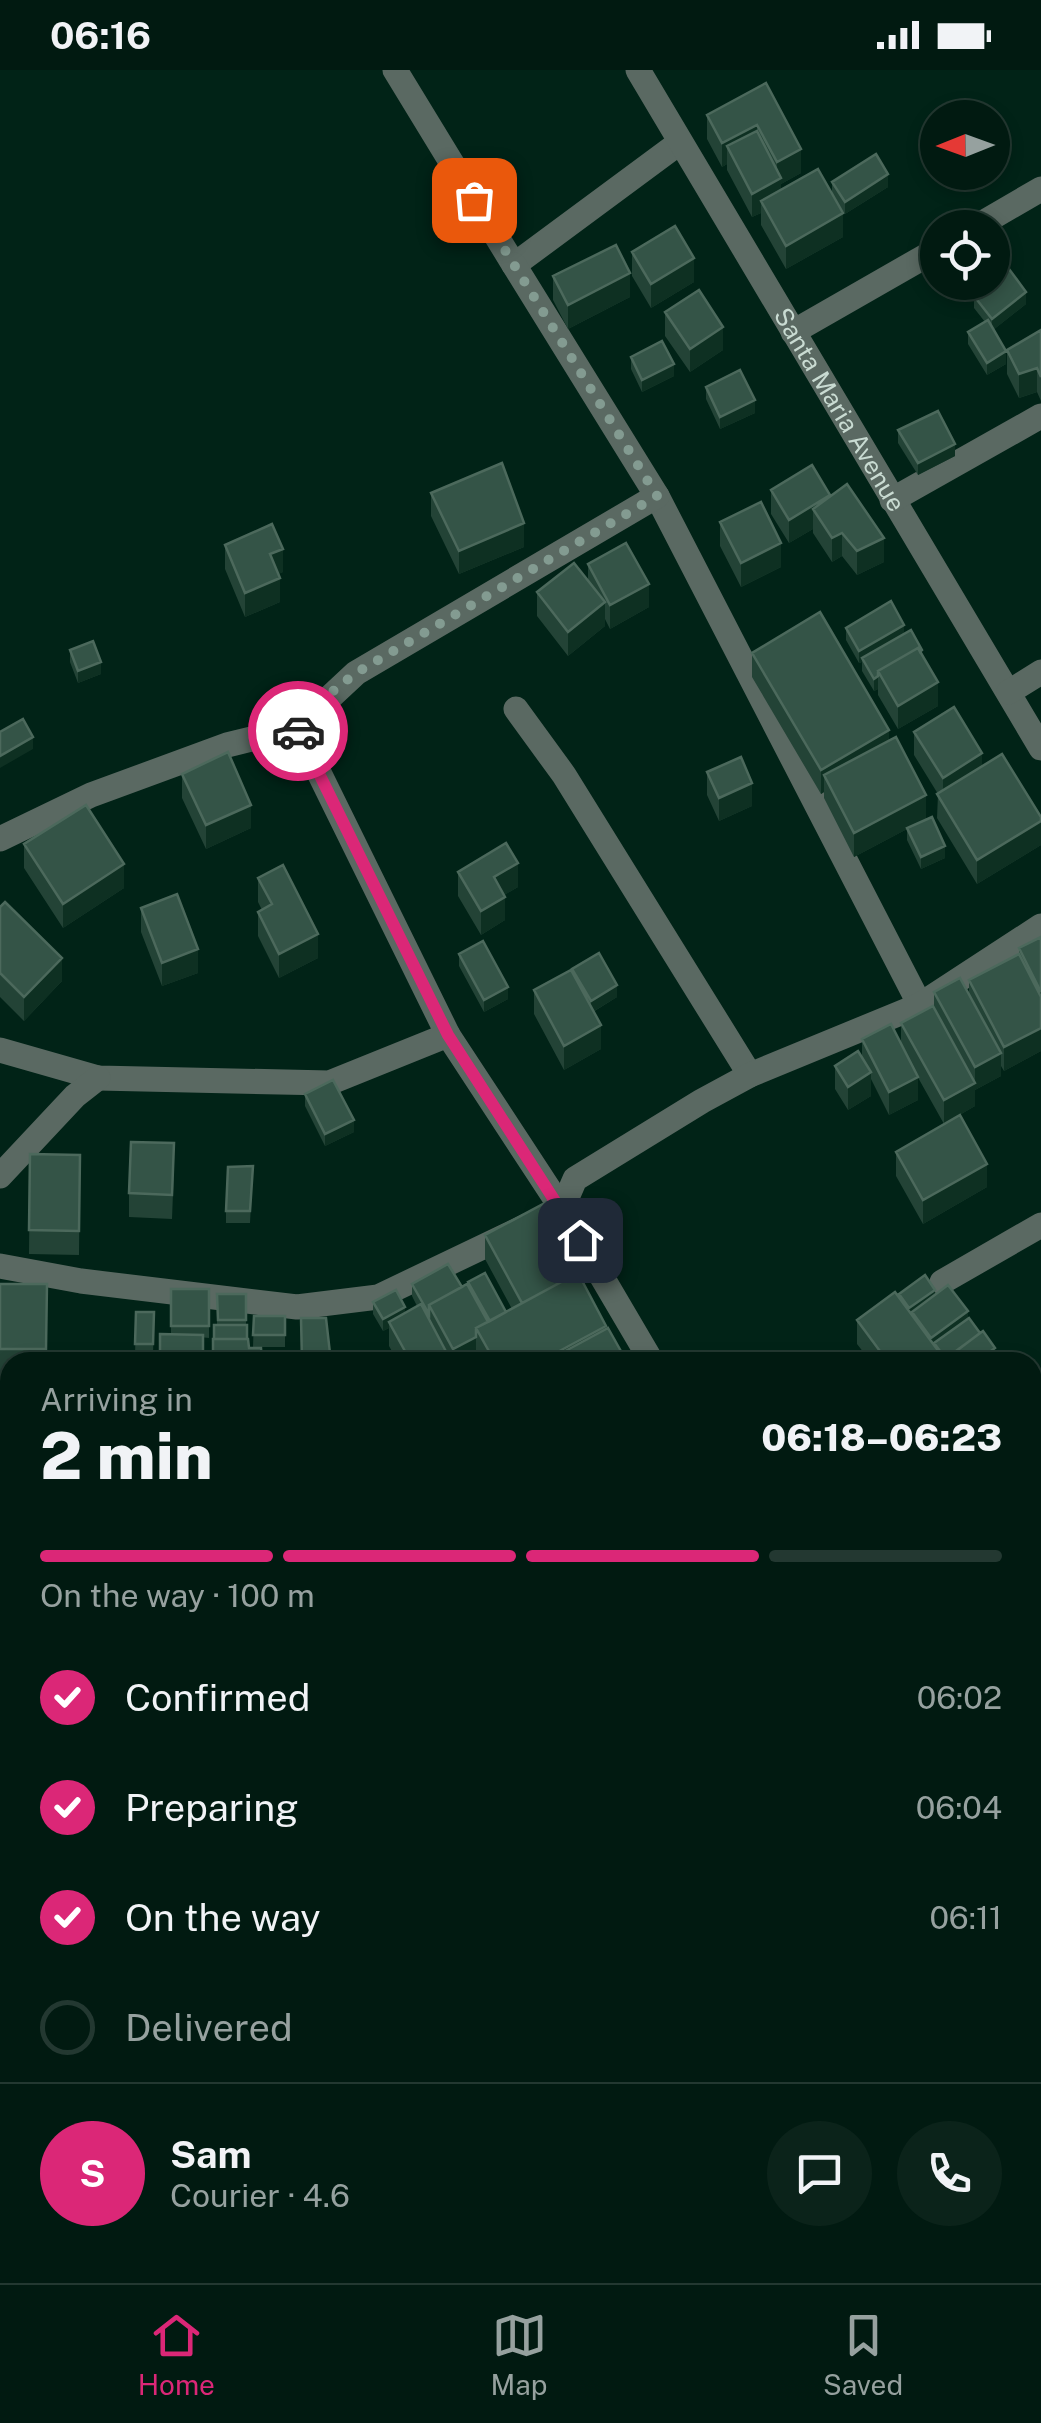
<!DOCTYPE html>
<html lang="en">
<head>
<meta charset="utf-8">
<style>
  :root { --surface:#011a11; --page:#0b231a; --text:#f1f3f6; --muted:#96a19f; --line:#233831; --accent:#db2777 }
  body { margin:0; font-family:"Public Sans",sans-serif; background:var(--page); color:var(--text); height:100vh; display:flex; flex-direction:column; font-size:38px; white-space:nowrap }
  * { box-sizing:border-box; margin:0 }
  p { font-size:32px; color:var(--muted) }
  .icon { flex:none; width:55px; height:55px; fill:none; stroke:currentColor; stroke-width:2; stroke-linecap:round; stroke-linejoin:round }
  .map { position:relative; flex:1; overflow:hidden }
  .panel { position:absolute; left:0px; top:1282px; width:1042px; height:932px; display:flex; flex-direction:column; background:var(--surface); border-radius:30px 30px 0 0; box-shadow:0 5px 15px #0003,0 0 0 2px var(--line) }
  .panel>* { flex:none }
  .needle { width:65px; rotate:269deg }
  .controls { position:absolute; left:920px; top:30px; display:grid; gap:20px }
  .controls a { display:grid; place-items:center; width:90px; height:90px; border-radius:50%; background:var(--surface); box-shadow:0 5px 15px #0003,0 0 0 2px var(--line); font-size:50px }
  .pin { position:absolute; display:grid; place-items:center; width:85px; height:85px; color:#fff; margin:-42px; border-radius:20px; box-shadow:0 5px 15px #0006 }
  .courier { position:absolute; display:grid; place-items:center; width:100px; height:100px; margin:-50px; border:8px solid #db2777; border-radius:50%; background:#fff; color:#222; box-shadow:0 2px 12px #0007 }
  .overview em { font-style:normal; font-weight:800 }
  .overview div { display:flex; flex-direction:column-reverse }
  .overview { display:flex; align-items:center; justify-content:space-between; height:170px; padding:0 40px }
  h1 { font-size:65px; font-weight:800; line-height:75px }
  .bar { display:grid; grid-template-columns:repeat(4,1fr); gap:15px 10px; align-content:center; height:120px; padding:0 40px }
  .bar i { height:12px; border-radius:8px; background:var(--line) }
  .bar .on { background:var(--accent) }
  .bar p { grid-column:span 4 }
  .line { display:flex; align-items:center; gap:25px; padding:0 40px; border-top:2px solid var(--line) }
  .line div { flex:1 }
  .round { display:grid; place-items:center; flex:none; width:105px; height:105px; border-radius:52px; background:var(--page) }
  ol { padding:0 40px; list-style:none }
  li { display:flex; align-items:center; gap:30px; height:110px }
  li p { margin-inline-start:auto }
  li .icon { padding:10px; border-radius:50%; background:var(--accent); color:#fff; stroke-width:4 }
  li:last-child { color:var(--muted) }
  li i { width:55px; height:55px; border:5px solid var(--line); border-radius:50% }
  .status { display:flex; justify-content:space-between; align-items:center; height:70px; padding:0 50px; background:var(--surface); direction:ltr }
  .status svg { height:28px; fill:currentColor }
  .dock { display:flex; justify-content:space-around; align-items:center; height:140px; border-top:2px solid var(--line); background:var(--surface); font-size:28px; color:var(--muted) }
  .dock a { display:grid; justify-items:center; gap:5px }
  .dock .on { color:var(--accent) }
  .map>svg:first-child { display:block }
</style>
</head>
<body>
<div class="status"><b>06:16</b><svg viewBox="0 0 49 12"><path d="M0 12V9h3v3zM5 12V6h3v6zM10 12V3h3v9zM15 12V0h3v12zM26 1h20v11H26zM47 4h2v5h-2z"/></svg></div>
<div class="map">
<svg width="1041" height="2213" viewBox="0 0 1041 2213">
  <rect width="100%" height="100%" fill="#012317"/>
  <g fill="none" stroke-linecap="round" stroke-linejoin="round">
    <g stroke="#5a6962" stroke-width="25">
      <path d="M395,0L514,195L679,73"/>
      <path id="s1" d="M638,0L1041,678"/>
      <path d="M974,158L1041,119"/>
      <path d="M514,195L657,426L920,935"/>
      <path d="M793,262L938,179"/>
      <path d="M892,430L1041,346"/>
      <path d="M1009,622L1041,602"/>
      <path d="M516,639L564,705L750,1005"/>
      <path d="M297,658L448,965L562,1139L652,1292"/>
      <path d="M0,769L91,725L227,675L297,658L356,603L657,426"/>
      <path d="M0,980L98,1008L329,1013L448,965"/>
      <path d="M0,1106L75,1026L98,1008"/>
      <path d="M0,1196L81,1211L297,1237L378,1227L562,1139L575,1109L702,1031L750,1005L920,935L1041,856"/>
      <path d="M942,1212L1041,1155"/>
      <path d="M0,1607L10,1602"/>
      <path d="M0,1840L10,1835"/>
      <path d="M1032,1846L1041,1841"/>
      <path d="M1032,2184L1041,2178"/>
      <path d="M118,2205L120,2213"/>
      <path d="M445,2205L453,2213"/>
      <path d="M888,2205L897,2213"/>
    </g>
  </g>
  <path fill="#234336" d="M766,13L801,103L781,114V119L832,124V112L888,117L845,144L834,127L843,167L786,199L761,155V143L752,147L727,100V94L722,97L707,69V45Z
    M632,182L694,212L651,238L632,206Z
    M553,206L630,227L568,259L553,230Z
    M974,226L1026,234L993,260L1006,294L987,305L968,274V262L985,252L974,238Z
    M665,242L723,280L690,302L665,266Z
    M1041,260V331L1037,322L1019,328L1007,304V280Z
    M631,287L674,306L642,322L631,299Z
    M706,317L755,343L720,359L706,329Z
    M898,360L955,386L918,405L898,373Z
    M771,420L830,427L884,492L857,505L842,486L832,492L813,463V459L789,473L771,444Z
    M431,423L524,477L459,504L431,446Z
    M720,452L781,497L741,517L720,476Z
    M225,475L283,502L278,504L280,532L245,547L225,499Z
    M588,494L649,537L610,559L605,549V556L568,586L537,546V522L588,510Z
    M846,558L904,564L922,585L938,636L898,659L878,625V619L874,621L862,601V592L859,593L846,570Z
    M70,580L101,604L78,613L70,592Z
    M752,583L889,671L945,788L921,799L907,770V759L854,787L824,728V722L821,724L752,607Z
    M914,662L982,697L1041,747V775L977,814L937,748L938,724L914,685Z
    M707,702L752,736L719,751L707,725Z
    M182,704L251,758L206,779L182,728Z
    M24,774L124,818L63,858L24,798Z
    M458,802L518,817L504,825L505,850L481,865L458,826Z
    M258,808L318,888L279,908L258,866V842L262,840L258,832Z
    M0,837L62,911L24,951L0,927Z
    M141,838L198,903L162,916L141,862Z
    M1041,867V981L1004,1001L1001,996V1006L975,1020V1036L944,1054L916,1004L918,1030L889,1045L871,1009V1026L848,1040L835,1019V996L862,989V969L901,974V953L934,939V922L969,923V910L1019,884V878Z
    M459,884L508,929L484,942L459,896Z
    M572,899L617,927L593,942L601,979L564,1000L534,944V920Z
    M305,1024L354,1062L325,1076L305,1036Z
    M896,1082L987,1117L923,1154L896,1106Z
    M30,1084L80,1085L79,1185L29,1184Z
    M253,1096L250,1153H226V1141Z
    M174,1097L172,1149L129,1147V1123Z
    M485,1165L583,1213L606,1259L627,1292H476V1290L472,1292H398L389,1276V1258L383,1261L373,1244V1232L405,1243L417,1236L412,1226V1214L462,1217L468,1216V1212L506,1242L512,1239L485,1189Z
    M0,1214H47L46,1292H10V1303L0,1302Z
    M171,1219H209V1268L171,1264Z
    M217,1224H246V1255L249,1278L217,1255Z
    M899,1224L935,1225L968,1248L995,1292H871L857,1274V1250L899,1228Z
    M136,1242H154L153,1286H135Z
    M254,1246H285V1277H253Z
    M10,1694V1735L0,1712V1698Z
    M137,2205H199L202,2213H139Z
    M203,2205H255V2213H205Z
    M262,2205H358V2213H262Z
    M364,2205H442L444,2213H376V2208L366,2211Z
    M496,2205H552L546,2211L549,2213H502Z
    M561,2205H657V2213H561Z
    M658,2205H705L710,2210V2205H747L748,2207V2205L863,2213H663L658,2209Z"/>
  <path fill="#0e3022" d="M757,55V78L727,76V94L722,97V73Z
    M801,79V103L781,114V132L761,131V143L752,147V124L777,110V92Z
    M888,104V117L845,144V132Z
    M843,143V167L786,199V176Z
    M694,188V212L651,238V214Z
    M630,203V227L568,259V235Z
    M1026,222V234L992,261V249Z
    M723,257V280L690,302V279Z
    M1006,281V294L987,305V293Z
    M674,294V306L642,322V310Z
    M1037,298V322L1019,328V304Z
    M755,330V343L720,359V347Z
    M955,374V386L918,405V393Z
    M830,425V448L813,439V459L789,473V450Z
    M524,453V477L459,504V481Z
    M842,463V486L832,492V468Z
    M884,468V492L857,505V481Z
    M781,473V497L741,517V493Z
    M283,479V502L270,508V484Z
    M280,508V532L245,547V523Z
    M649,514V537L610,559V535Z
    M605,532V556L568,586V562Z
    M904,555V567L862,588V592L859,593V581Z
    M101,592V604L78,613V601Z
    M878,606V619L874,621V609Z
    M938,612V636L898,659V636Z
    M889,660V683L824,705V722L821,724V700Z
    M33,667V679L0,698V686Z
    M982,683V707L943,731V708Z
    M752,713V736L719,751V728Z
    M926,725V749L854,787V763Z
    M251,735V758L206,779V755Z
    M1041,751V775L977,814V790Z
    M945,776V788L921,799V787Z
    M518,793V817L494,831V807Z
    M124,794V818L63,858V834Z
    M505,827V850L481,865V841Z
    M318,864V888L279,908V884Z
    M198,879V903L162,916V893Z
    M62,888V911L24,951V927Z
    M617,915V927L591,943V931Z
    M508,917V929L484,942V930Z
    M601,955V979L564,1000V976Z
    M1041,958V981L1004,1001V977Z
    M1001,983V1006L975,1020V1036L944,1054V1030L975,1013V997Z
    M871,1002V1026L848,1040V1017Z
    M918,1007V1030L889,1045V1022Z
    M354,1050V1062L325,1076V1064Z
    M987,1094V1117L923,1154V1130Z
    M935,1220V1232L912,1242V1248L909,1250V1238Z
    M405,1237V1249L389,1252V1258L383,1261V1249Z
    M968,1241V1254L931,1281V1268Z
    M606,1256V1289L601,1292H539Z
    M476,1267V1290L472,1292H453V1279Z
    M995,1278V1292H976Z
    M1041,1599V1633L1033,1638V1604Z
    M10,2195V2205H70L0,2213V2198Z
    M236,2205H255V2213H211Z
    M358,2205V2213H329Z
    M366,2205H376V2208L366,2211Z
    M529,2205H552L544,2213H523V2211Z
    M801,2205H823L816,2213H794Z"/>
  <path fill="#345447" stroke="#4c695c" stroke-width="2.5" d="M766,13L801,79L777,92L757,55L722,73L707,45Z
    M757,61L781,108L752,124L727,76Z
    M876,84L888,104L845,132L832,112Z
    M818,99L843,143L786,176L761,131Z
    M675,156L694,188L651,214L632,182Z
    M616,175L630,203L568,235L553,206Z
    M1009,199L1026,222L992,249L974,226Z
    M699,220L723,257L690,279L665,242Z
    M988,250L1006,281L987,293L968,262Z
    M1041,260V307L1037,298L1019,304L1007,280Z
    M662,271L674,294L642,310L631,287Z
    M740,300L755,330L720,347L706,317Z
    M938,341L955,374L918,393L898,360Z
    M502,393L524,453L459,481L431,423Z
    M812,395L830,425L789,450L771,420Z
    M847,414L884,468L857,481L842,463L832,468L813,439Z
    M761,432L781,473L741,493L720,452Z
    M272,454L283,479L270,484L280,508L245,523L225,475Z
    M626,473L649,514L610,535L588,494Z
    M574,493L605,532L568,562L537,522Z
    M891,531L904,555L859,581L846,558Z
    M820,542L889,660L821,700L752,583Z
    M911,560L922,580L920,582L918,578L878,601V606L874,609L862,588Z
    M93,571L101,592L78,601L70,580Z
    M918,578L938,612L898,636L878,601Z
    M954,637L982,683L943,708L914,662Z
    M23,649L33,667L0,686V662Z
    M896,667L926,725L854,763L824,705Z
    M228,682L251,735L206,755L182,704Z
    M1002,684L1041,747V751L977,790L937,724Z
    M741,687L752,713L719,728L707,702Z
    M86,735L124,794L63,834L24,774Z
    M932,747L945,776L921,787L907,758Z
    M506,773L518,793L494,807L505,827L481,841L458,802Z
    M283,795L318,864L279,884L258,842L272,834L258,808Z
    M177,824L198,879L162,893L141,838Z
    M5,832L62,888L24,927L0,903V837Z
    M1041,867V922L1019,878Z
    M483,871L508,917L484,930L459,884Z
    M599,883L617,915L591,931L572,899Z
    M1019,884L1041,927V958L1004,977L969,910Z
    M571,900L601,955L564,976L534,920Z
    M960,908L1001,983L975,997L934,922Z
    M933,936L975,1013L944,1030L901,953Z
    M891,954L918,1007L889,1022L862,969Z
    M858,981L871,1002L848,1017L835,996Z
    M333,1010L354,1050L325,1064L305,1024Z
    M960,1045L987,1094L923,1130L896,1082Z
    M131,1072L174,1073L172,1125L129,1123Z
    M30,1084L80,1085L79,1161L29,1160Z
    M253,1096L250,1141H226L228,1097Z
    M545,1133L583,1204L579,1206L578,1203L522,1233L485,1165Z
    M448,1194L462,1217L429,1235V1244L412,1214Z
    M485,1203L506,1242L490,1251L468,1212Z
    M578,1203L606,1256L539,1292H495L476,1258Z
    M925,1205L935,1220L909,1238L899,1224Z
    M0,1214H47L46,1279H0Z
    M467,1214L488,1252L476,1258V1267L453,1279L429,1235Z
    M948,1215L968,1241L931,1268L912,1242Z
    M171,1219H209V1256H171Z
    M396,1220L405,1237L383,1249L373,1232Z
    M895,1222L942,1286L933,1292H888L857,1250Z
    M217,1224H246V1250H218Z
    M421,1234L451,1291L448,1292H411L389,1252Z
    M136,1242H154L153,1274H135Z
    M254,1246H285V1265H253Z
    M301,1248H326L331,1292H302Z
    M969,1248L980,1263L946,1289L934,1273Z
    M214,1255H247V1269H214Z
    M608,1258L627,1292H545Z
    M983,1261L995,1278L976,1292H941Z
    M160,1264L203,1265V1292H160Z
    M213,1269H248L249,1278H261L262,1292H213Z
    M1041,1494V1599L1033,1604L1032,1499Z
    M10,1694V1723L0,1699Z
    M10,2118V2195L0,2198V2121Z
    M1032,2186L1041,2198V2213H976L986,2205H1032Z
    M27,2205H70L72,2213H0Z
    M143,2205H199L202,2213H146Z
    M209,2205H236L211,2212Z
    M267,2205H357L329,2213H269Z
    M380,2205H442L444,2213H381Z
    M518,2205H529L523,2211Z
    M562,2205H656L648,2213H570Z
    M667,2205H690L683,2213H676Z
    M695,2205H705L714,2213H687Z
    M728,2205H747L750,2208L745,2213H726L722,2210Z
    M749,2205H801L794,2213H758Z
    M810,2205H861L863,2207L857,2213H803Z
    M543,2207L549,2213H537Z"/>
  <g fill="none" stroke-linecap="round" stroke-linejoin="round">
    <path stroke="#839b91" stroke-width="10" stroke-dasharray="0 18" d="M298,661L323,629L356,603L657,426L474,130"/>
    <path stroke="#db2777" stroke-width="12" d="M298,661L448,965L580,1170"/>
  </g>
  <g text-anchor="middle" stroke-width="9" stroke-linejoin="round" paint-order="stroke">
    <g font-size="25" fill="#c9dbd2" stroke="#010905">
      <text dy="9" stroke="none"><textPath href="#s1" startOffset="395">Santa Maria Avenue</textPath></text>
    </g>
  </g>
</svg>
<div class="controls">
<a><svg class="needle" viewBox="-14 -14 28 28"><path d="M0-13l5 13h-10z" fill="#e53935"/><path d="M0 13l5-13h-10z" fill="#96a19f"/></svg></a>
<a><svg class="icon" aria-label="locate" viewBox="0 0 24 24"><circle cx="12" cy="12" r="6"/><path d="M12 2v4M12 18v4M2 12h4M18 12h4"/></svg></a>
</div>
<div class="pin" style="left:474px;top:130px;background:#ea580c"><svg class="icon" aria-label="bag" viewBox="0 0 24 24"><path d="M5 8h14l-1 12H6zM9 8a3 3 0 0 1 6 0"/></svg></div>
<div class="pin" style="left:580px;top:1170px;background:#1f2937"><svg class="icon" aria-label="home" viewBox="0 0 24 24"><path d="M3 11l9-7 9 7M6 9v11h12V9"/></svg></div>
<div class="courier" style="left:298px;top:661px"><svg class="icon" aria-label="car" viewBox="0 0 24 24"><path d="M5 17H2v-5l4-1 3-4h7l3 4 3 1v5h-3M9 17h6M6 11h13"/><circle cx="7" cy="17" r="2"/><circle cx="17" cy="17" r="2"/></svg></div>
<section class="panel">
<div class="overview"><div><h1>2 min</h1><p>Arriving in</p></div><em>06:18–06:23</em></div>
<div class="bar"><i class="on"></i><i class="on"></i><i class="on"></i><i></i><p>On the way · 100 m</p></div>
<ol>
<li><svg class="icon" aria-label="check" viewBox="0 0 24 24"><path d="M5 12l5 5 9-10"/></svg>Confirmed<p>06:02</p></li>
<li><svg class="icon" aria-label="check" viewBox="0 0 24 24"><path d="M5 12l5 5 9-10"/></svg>Preparing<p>06:04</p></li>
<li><svg class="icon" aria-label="check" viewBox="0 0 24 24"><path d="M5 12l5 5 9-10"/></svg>On the way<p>06:11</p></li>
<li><i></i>Delivered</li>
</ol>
<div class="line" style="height:180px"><b class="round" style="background:var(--accent);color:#fff">S</b><div><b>Sam</b><p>Courier · 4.6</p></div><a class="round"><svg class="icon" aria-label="chat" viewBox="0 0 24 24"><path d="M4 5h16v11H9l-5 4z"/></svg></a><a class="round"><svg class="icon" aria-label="phone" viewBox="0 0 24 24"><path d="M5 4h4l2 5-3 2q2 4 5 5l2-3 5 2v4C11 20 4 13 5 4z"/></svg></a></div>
</section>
</div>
<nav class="dock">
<a class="on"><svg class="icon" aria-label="home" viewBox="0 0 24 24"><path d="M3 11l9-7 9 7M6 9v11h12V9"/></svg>Home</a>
<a><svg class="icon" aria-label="map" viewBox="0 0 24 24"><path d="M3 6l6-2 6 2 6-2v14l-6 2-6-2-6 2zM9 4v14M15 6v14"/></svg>Map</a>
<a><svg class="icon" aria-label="saved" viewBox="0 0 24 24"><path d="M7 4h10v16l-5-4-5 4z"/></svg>Saved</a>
</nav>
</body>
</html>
